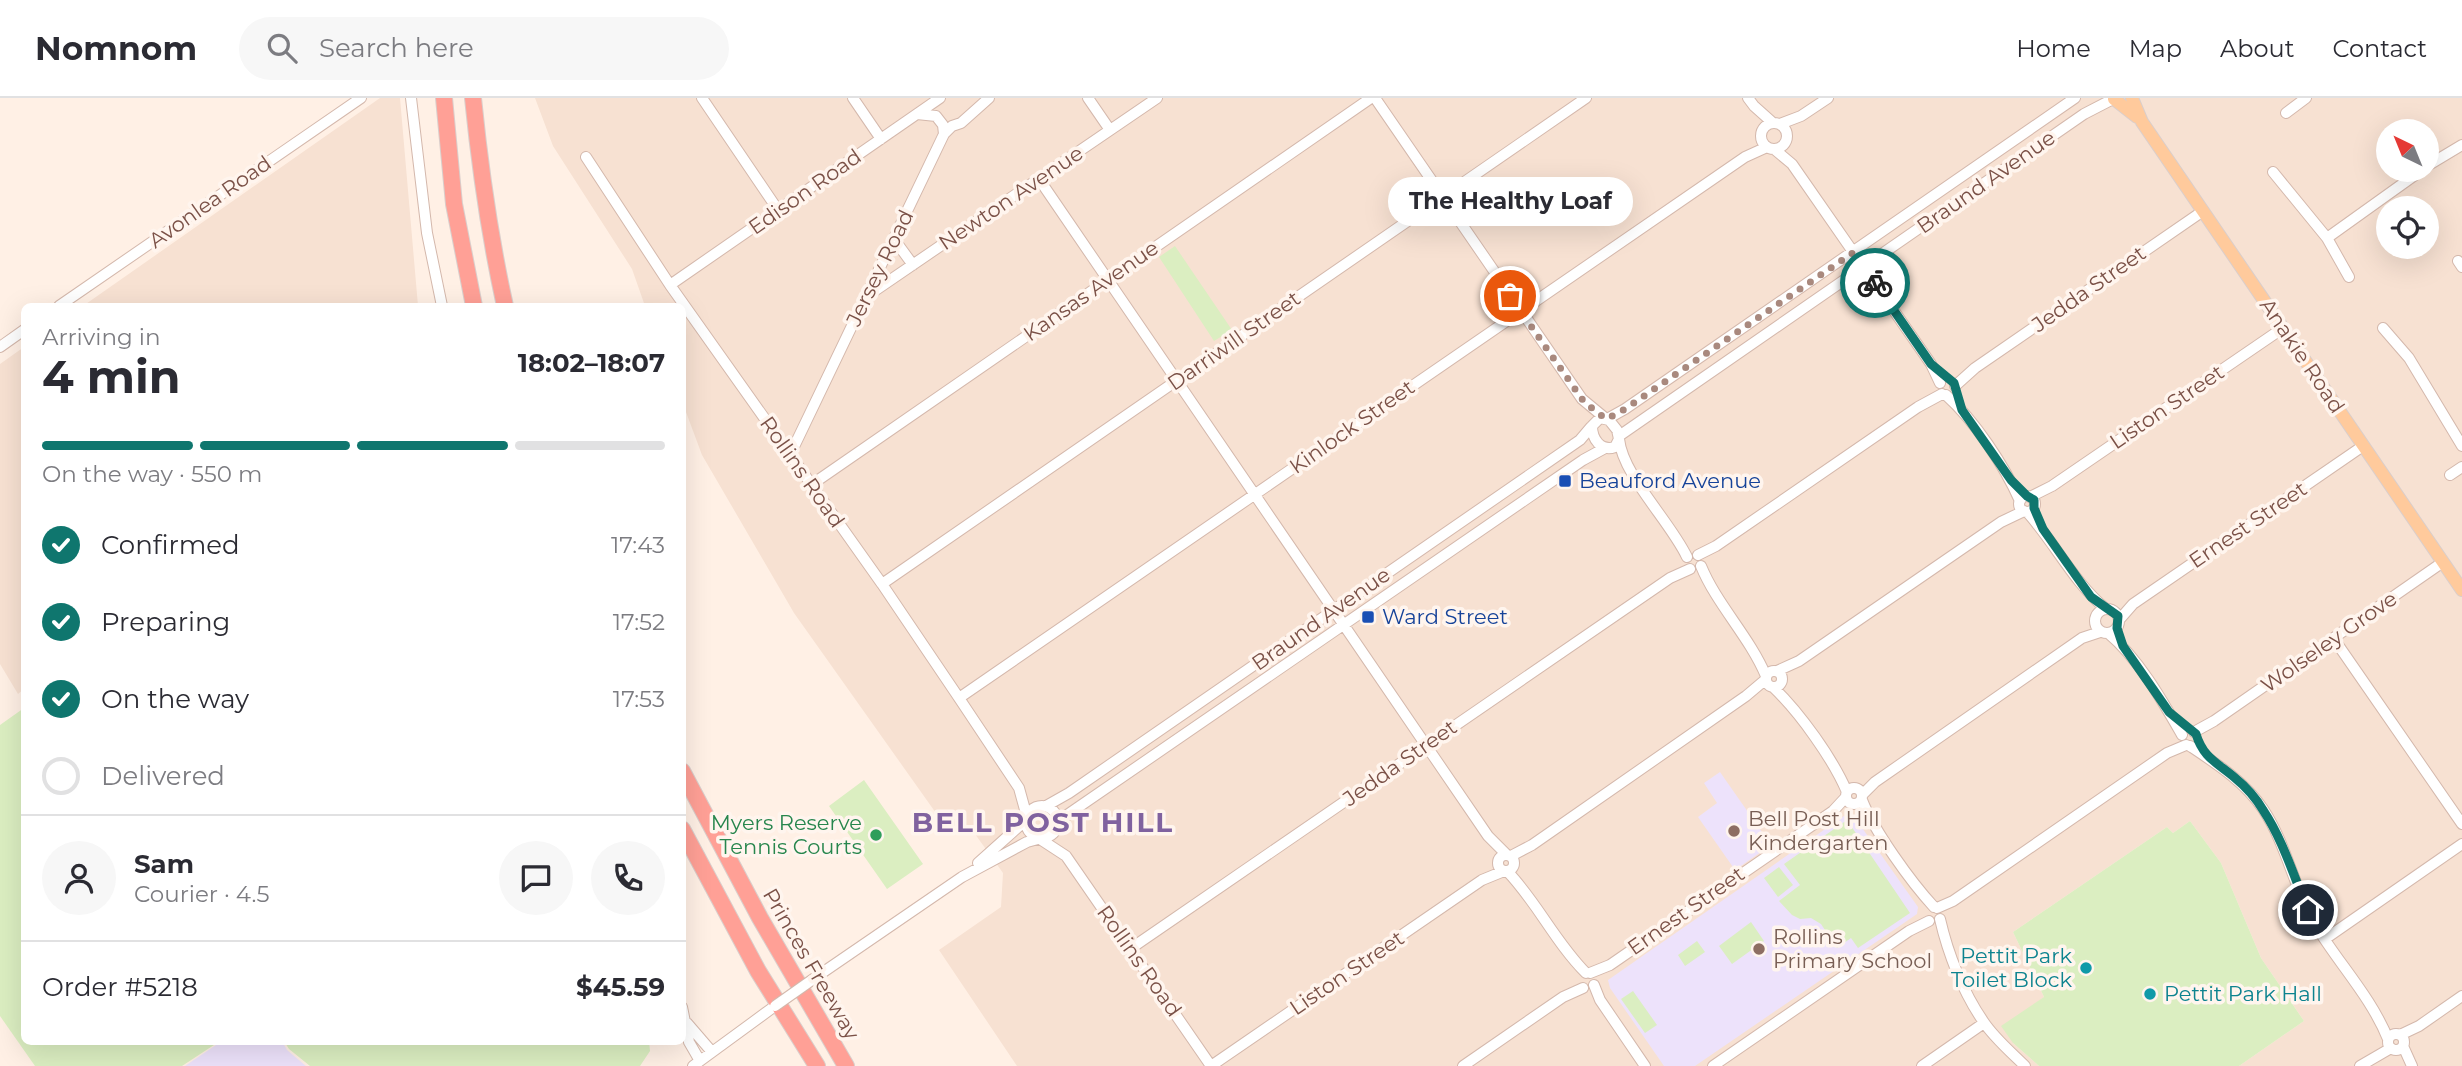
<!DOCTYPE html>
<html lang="en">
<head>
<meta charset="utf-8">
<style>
  :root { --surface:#fff; --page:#f7f7f7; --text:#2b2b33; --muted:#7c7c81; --line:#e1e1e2; --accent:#0f766e }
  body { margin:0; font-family:Montserrat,sans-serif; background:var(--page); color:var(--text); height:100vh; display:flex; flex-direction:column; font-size:26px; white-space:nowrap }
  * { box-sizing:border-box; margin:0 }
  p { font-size:23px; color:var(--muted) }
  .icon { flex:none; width:38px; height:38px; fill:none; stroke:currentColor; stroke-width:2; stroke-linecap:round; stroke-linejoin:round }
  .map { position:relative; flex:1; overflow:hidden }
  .drawer { position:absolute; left:21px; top:205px; width:665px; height:742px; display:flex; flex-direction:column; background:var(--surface); border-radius:10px; box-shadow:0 7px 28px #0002 }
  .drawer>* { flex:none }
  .needle { width:46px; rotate:317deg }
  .buttons { position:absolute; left:2376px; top:21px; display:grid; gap:14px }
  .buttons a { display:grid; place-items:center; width:63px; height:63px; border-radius:50%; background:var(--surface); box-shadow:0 7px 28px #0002; font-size:35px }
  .pin { position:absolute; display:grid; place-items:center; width:60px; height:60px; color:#fff; margin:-30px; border:4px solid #fff; border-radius:50%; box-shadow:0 2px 7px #0007 }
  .courier { position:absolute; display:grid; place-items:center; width:70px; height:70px; margin:-35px; border:5px solid #0f766e; border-radius:50%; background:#fff; color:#222; box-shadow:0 2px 9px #0007 }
  .bubble { position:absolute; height:49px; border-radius:24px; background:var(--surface); box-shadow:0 7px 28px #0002; font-size:23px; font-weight:700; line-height:49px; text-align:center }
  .summary em { font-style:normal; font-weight:700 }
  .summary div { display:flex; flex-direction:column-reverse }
  .summary { display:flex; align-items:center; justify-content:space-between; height:119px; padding:0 21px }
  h1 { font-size:46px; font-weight:700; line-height:52px }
  .bar { display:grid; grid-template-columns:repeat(4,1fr); gap:10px 7px; align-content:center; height:84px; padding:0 21px }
  .bar i { height:9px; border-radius:5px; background:var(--line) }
  .bar .selected { background:var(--accent) }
  .bar p { grid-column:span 4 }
  .line { display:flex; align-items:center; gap:18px; padding:0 21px; border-top:2px solid var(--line) }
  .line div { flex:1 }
  .round { display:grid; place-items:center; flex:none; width:74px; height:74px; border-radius:37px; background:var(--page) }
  ol { padding:0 21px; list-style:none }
  li { display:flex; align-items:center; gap:21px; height:77px }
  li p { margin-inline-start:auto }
  li .icon { padding:7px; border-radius:50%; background:var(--accent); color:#fff; stroke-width:4 }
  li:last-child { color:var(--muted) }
  li i { width:38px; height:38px; border:4px solid var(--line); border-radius:50% }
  header { display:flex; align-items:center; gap:42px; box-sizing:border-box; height:98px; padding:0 35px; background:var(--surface); border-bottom:2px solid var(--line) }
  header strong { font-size:33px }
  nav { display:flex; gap:38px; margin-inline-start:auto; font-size:24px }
  .search { width:490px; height:63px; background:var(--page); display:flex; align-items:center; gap:18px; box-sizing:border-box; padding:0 24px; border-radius:38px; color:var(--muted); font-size:26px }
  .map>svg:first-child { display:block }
</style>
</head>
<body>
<header>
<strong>Nomnom</strong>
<div class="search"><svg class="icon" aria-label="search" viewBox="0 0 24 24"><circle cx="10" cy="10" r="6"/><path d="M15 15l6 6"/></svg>Search here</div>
<nav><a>Home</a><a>Map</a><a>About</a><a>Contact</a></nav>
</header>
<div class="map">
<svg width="2462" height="968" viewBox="0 0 2462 968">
  <rect width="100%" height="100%" fill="#fff0e5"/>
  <path fill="#f7e1d2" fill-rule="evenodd" d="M380,0H400L418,208H83Z
    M535,0H2462V968H2239L2304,923L2261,860L2221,765L2190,723L2173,735L2167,729L2013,834L2044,899L2013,945L2039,968H1017L939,852L1001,809L1003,775L975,736L948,732L794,515L702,357L683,306L682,208H645L632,171L553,48ZM2389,33H2427V72H2389ZM2389,110H2427V149H2389Z
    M24,249V591L18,596L0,566V266Z"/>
  <path fill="#ede2fb" d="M1720,674L1771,747L1735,772L1698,719L1717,705L1704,685Z
    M1844,718L1855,721L1860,727L1918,809L1917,816L1695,968H1664L1610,890L1608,882Z
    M222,943H282L287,952L306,968H185Z"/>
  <path fill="#dbeec1" d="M1175,148L1232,232L1214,243L1159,159Z
    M24,610V943H220L182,968H35L0,918V627Z
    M864,682L923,766L887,791L829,708Z
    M1847,722L1910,815L1858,850L1851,840L1837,850L1821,826L1811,820L1800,821L1792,817L1779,803L1800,787L1784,766Z
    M2190,723L2221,765L2261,860L2304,923L2239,968H2039L2013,945L2001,928L2044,899L2013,834L2167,729L2173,735Z
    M1779,769L1793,787L1778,799L1764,780Z
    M1751,824L1764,843L1732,866L1719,848Z
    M1697,843L1705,854L1685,868L1678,857Z
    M1633,893L1657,927L1645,935L1621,901Z
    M284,943H649L650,953L640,968H310L289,951Z"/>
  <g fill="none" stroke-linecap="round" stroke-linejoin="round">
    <defs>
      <path id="minor" d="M411,0L427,135L442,208
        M702,0L778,112
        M853,0L881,41
        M1088,0L1110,32
        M1375,0L1582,301L1605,320
        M1748,0L1754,8L1773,25
        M2286,15L2306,0
        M917,16L936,18L943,27L944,36
        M1761 38a13 13 0 1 1 26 0a13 13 0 1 1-26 0Z
        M1780,26L1801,18L1828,0
        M1774,51L1792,66L1931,266L1940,285
        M586,59L670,187L882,486L959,600L1019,690L1027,719
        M2427,68L2462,47
        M2273,74L2327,140L2349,179
        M1039,81L1488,738L1507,757
        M2327,140L2422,72
        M894,141L913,167
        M2458,163L2462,169
        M670,187L940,0
        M867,198L1157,0
        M59,208L361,0
        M2383,230L2409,260L2462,348
        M0,249L24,232
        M1955,288L1975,270L2203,113
        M1946,297C1975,323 2004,367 2020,403
        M1600,320L1609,322L1617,332L1619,341L1615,349C1601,354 1592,341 1592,328Z
        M1607,321L1625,311L2075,0
        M1619,338L2084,16L2113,1
        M1619,341C1623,378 1670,423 1687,459
        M790,357L944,36L952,28L961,25L989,0
        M2450,377L2462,369
        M811,387L1371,0
        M2019 406a8 8 0 1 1 16 0a8 8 0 1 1-16 0Z
        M2030,399L2052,388L2283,230
        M2027,414C2055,445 2074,485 2106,511
        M1698,457L1716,448L1918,309L1942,296
        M1701,468C1717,507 1749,538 1766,578
        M882,486L1586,0
        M2095 523a12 12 0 1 1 24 0a12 12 0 1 1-24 0Z
        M2119,522L2133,506L2363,348
        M2108,535C2139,561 2162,602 2182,637
        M2334,541L2462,726
        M1766 581a8 8 0 1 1 16 0a8 8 0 1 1-16 0Z
        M1777,573L1799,563L2001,424L2024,413
        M1774,590C1800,615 1833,661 1847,694
        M959,600L1745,59L1767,49
        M2194,634L2214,623L2443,464
        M2190,648C2217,666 2245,684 2263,711C2287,747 2294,791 2316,828C2339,866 2371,899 2388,941
        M1846 698a8 8 0 1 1 16 0a8 8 0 1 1-16 0Z
        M1862,697L1875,684L2082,540L2100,534
        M1862,702C1874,733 1911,784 1934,809
        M1026 724a16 16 0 1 1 32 0a16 16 0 1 1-32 0Z
        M1046,708L1069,695L1580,342L1591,329
        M1059,726L1067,717L1583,362L1605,350
        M1040,741L1066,758L1211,968
        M1498 765a8 8 0 1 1 16 0a8 8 0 1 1-16 0Z
        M1511,758L1532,747L1746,598L1765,582
        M978,765L1026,722
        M1507,773C1537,804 1555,844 1586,875
        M1937,810L1953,803L2167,655L2186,647
        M1940,821C1948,856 1963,894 1983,923C1994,940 2011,954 2025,968
        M2325,841L2462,746
        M1130,851L1670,480L1690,471
        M1590,875L1610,867L1833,713L1846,699
        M819,877L962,779L1027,744L1038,741
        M1594,887L1600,902L1645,968
        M682,909L689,944L700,963
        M687,925L712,954
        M2388 944a8 8 0 1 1 16 0a8 8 0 1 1-16 0Z
        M2400,937L2419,928L2462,898
        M2403,948L2412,968
        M693,968L775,908
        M1211,968L1482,782L1504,773
        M1463,968L1563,899L1583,890
        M1713,968L1909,833L1929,823
        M1922,968L1984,925
        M2360,968L2391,950"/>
      <path id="major" d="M2132,0L2142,24L2462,492
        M2114,1L2137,19"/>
      <path id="highway" d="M444,0L454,106L474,208
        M473,0C480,70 490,140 505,208
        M682,673L760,820L846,968
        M682,731L758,873L817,968"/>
    </defs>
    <use href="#minor" stroke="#d4b8ac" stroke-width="12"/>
    <use href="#major" stroke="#dacecb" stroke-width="14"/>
    <use href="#highway" stroke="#dacecb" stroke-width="18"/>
    <use href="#minor" stroke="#fff" stroke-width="10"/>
    <use href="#major" stroke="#ffca9c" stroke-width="12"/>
    <use href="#highway" stroke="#ffa096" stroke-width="16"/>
    <defs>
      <path id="minor-bridge" d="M775,908L819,877"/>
    </defs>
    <use href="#minor-bridge" stroke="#d4b8ac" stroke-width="12" stroke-linecap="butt"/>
    <use href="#minor-bridge" stroke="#fff" stroke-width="10"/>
  </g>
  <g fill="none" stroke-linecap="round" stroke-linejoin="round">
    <path stroke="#a9897e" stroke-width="7" stroke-dasharray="0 12.6" d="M1510,198L1582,301L1596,314L1607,321L1625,311L1854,154L1875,185"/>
    <path stroke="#0f766e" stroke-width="9" d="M1875,185L1931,266L1954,285L1962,312L2011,382L2027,398L2034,402V410L2043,431L2091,499L2118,518L2117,530L2123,548L2169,614L2196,636C2203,659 2216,664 2234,679C2245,688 2256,700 2263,712C2283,742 2294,779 2308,812"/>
  </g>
  <g fill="#1a4fb4" stroke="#fff5ee" stroke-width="2.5">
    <rect x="1558" y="376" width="14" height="14" rx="3.5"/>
    <rect x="1361" y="512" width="14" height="14" rx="3.5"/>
  </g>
  <g fill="#8d6e63" stroke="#fff5ee" stroke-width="2.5">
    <circle cx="1734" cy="733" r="7"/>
    <circle cx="1759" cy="851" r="7"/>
  </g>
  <circle fill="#2e9e5b" stroke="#fff5ee" stroke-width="2.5" cx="876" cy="737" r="7"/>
  <g fill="#0f9aa8" stroke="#fff5ee" stroke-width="2.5">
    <circle cx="2086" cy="870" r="7"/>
    <circle cx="2150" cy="896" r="7"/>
  </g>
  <g text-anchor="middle" stroke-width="7" stroke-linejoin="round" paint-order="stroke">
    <g font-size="21" fill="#7b5147" stroke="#fff5ee">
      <text transform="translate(1986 84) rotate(-35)" y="7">Braund Avenue</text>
      <text transform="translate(805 94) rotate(-35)" y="7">Edison Road</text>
      <text transform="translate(1011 100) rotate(-34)" y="7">Newton Avenue</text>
      <text transform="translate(210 104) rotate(-35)" y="7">Avonlea Road</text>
      <text transform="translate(880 170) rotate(-64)" y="7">Jersey Road</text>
      <text transform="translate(2089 191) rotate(-35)" y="7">Jedda Street</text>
      <text transform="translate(1091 193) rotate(-35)" y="7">Kansas Avenue</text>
      <text transform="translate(1234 243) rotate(-35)" y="7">Darriwill Street</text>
      <text transform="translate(2302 258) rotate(56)" y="7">Anakie Road</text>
      <text transform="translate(2167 309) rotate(-34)" y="7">Liston Street</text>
      <text transform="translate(1352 329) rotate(-35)" y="7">Kinlock Street</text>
      <text transform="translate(802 374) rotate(55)" y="7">Rollins Road</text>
      <text transform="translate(2248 427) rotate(-34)" y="7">Ernest Street</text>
      <text transform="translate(1321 521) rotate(-35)" y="7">Braund Avenue</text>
      <text transform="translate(2329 544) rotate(-35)" y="7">Wolseley Grove</text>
      <text transform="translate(1400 665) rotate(-35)" y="7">Jedda Street</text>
      <text transform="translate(1686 813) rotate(-35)" y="7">Ernest Street</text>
      <text transform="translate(1139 863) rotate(55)" y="7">Rollins Road</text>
      <text transform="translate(811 866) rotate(60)" y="7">Princes Freeway</text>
      <text transform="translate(1347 875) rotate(-34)" y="7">Liston Street</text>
    </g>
    <g font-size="21" fill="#164399" stroke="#fff5ee" text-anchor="start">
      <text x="1579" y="390">Beauford Avenue</text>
      <text x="1382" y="526">Ward Street</text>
    </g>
    <g font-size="21" fill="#785e54" stroke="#fff5ee" text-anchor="start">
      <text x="1748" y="728">Bell Post Hill<tspan x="1748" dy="24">Kindergarten</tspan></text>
      <text x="1773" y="846">Rollins<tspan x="1773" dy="24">Primary School</tspan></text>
    </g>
    <g font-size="21" fill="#27864d" stroke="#fff5ee" text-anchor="end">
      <text x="862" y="732">Myers Reserve<tspan x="862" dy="24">Tennis Courts</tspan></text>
    </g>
    <g font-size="21" fill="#0d838f" stroke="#fff5ee" text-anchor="end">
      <text x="2072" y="865">Pettit Park<tspan x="2072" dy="24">Toilet Block</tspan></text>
      <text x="2164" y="903" text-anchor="start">Pettit Park Hall</text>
    </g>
    <g font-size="28" font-weight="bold" letter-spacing="2" fill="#80629f" stroke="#fff5ee">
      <text x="1043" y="734">BELL POST HILL</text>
    </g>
  </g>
</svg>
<div class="buttons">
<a><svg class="needle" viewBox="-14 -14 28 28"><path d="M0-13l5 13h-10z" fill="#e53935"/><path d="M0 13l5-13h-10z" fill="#7c7c81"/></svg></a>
<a><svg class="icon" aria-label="locate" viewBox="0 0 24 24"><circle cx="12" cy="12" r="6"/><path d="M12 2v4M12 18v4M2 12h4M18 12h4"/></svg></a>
</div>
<div class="pin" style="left:1510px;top:198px;background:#ea580c"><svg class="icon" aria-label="bag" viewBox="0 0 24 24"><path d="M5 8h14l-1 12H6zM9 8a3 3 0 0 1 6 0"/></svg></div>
<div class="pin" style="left:2308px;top:812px;background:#1f2937"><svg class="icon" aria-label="home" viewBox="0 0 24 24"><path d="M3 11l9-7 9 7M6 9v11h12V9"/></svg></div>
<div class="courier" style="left:1875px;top:185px"><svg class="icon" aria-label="bike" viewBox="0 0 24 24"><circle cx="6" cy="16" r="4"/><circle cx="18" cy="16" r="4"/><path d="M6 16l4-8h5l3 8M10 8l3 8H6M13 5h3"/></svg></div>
<div class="bubble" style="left:1388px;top:79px;width:245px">The Healthy Loaf</div>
<section class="drawer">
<div class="summary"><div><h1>4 min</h1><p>Arriving in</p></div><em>18:02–18:07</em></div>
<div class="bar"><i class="selected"></i><i class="selected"></i><i class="selected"></i><i></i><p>On the way · 550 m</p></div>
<ol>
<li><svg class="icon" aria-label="check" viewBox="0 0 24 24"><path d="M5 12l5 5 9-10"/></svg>Confirmed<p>17:43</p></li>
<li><svg class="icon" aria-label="check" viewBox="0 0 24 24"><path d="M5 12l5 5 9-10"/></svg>Preparing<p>17:52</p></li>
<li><svg class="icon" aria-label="check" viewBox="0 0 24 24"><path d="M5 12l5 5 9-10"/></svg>On the way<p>17:53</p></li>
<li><i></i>Delivered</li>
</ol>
<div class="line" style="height:126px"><a class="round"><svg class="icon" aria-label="person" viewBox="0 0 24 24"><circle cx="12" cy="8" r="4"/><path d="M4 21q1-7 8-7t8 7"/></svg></a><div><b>Sam</b><p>Courier · 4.5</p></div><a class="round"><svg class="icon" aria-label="chat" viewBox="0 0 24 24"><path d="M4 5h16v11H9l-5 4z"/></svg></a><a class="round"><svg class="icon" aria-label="phone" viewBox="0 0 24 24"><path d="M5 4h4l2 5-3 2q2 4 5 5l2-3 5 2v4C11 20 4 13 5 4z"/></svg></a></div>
<div class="line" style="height:91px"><div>Order #5218</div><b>$45.59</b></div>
</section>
</div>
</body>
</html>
